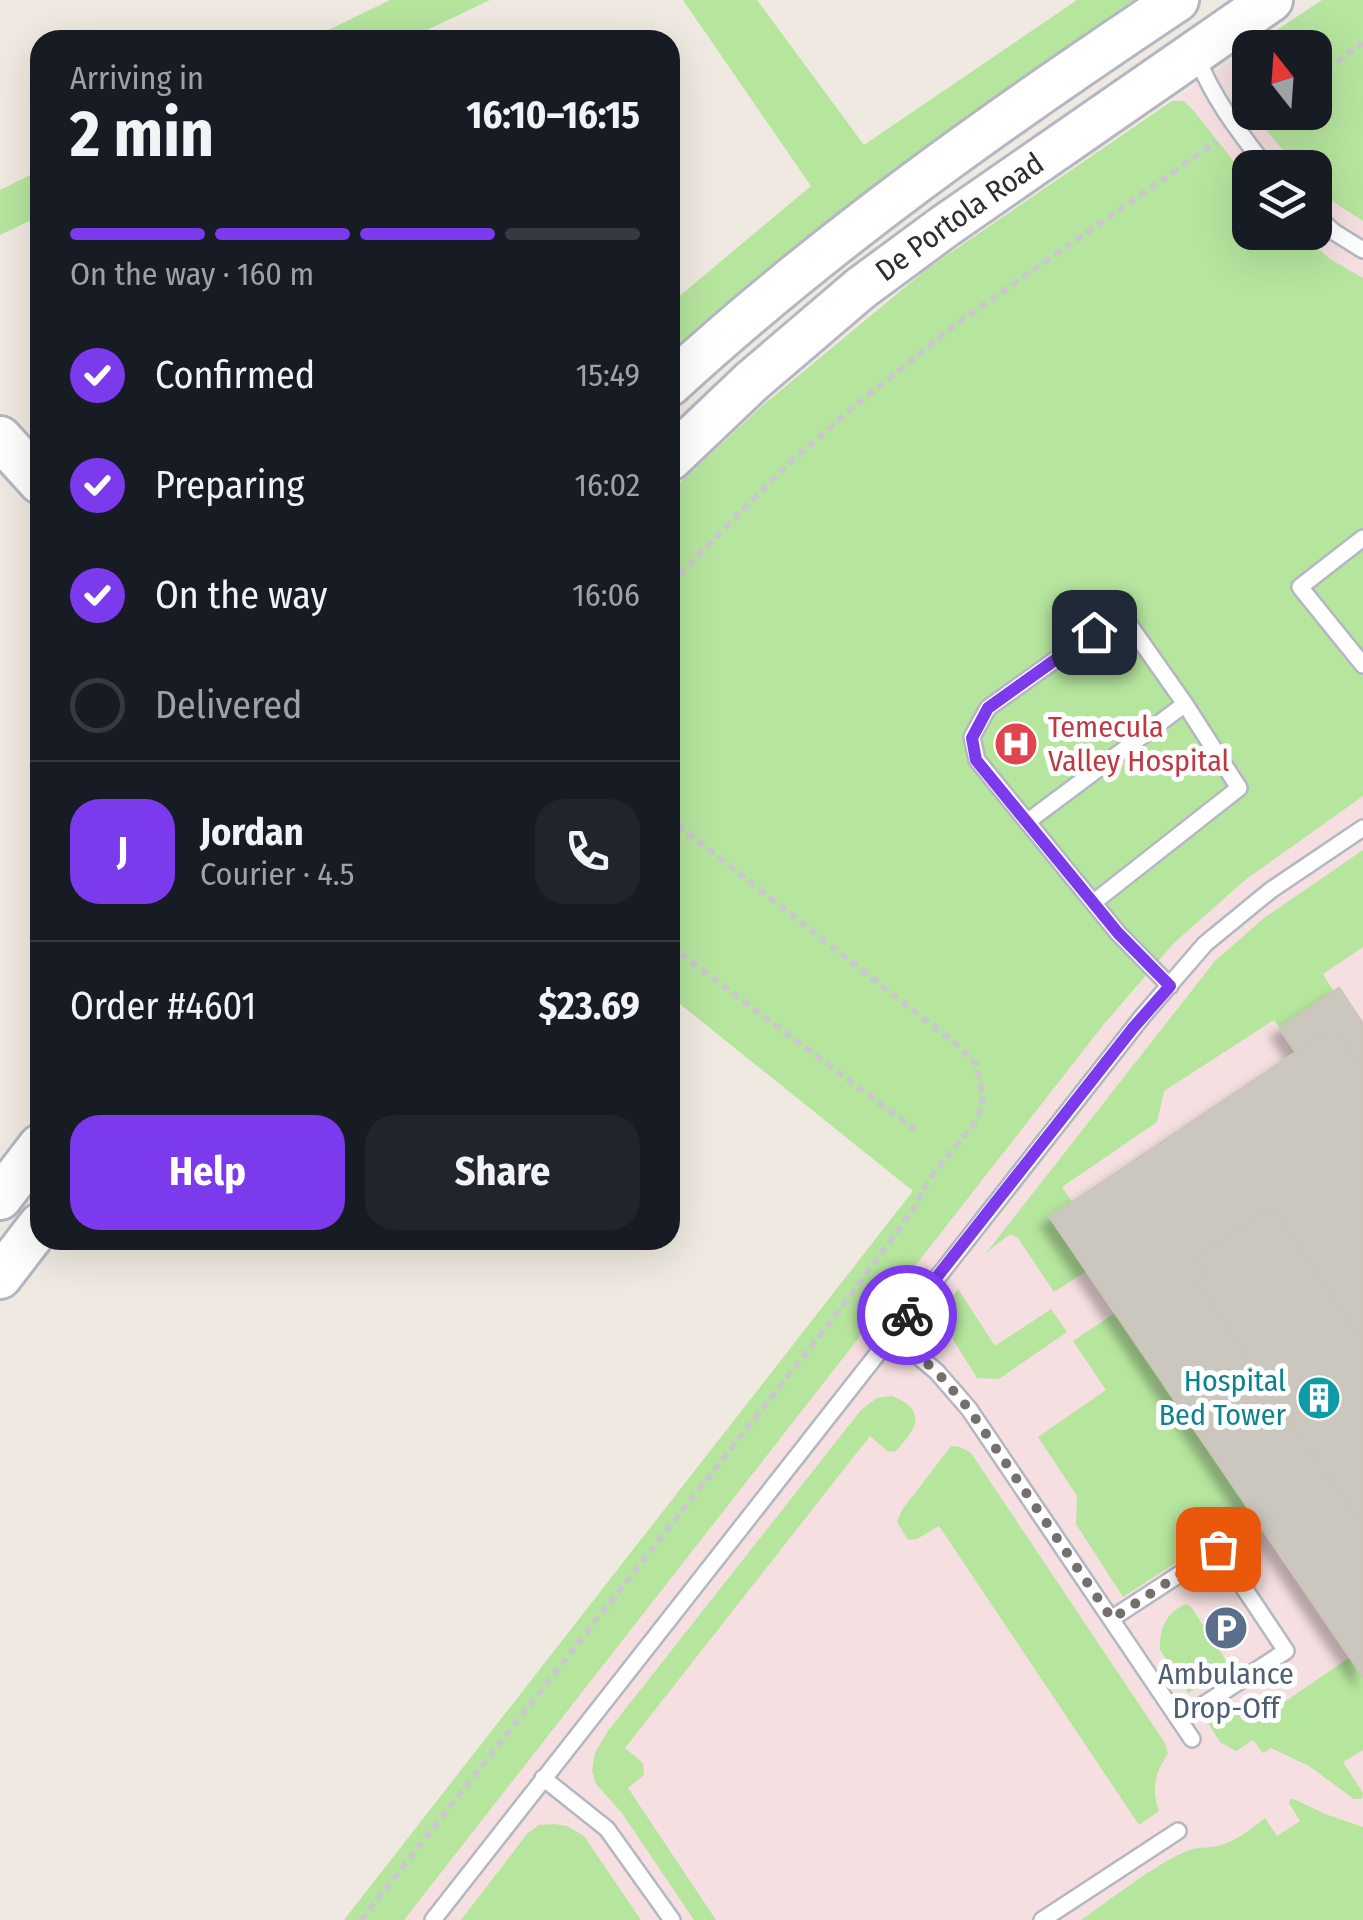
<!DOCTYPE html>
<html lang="en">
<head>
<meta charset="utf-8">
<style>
  :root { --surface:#171b24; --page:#20242c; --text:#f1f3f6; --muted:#9ea1a6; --line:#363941; --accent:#7c3aed }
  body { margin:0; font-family:"Fira Sans Condensed",sans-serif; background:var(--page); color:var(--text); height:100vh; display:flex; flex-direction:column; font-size:38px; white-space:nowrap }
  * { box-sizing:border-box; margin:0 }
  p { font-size:32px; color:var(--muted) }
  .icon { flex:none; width:55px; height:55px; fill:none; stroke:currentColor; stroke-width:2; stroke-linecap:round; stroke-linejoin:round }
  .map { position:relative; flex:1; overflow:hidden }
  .details { position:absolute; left:30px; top:30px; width:650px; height:1220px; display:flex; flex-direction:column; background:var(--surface); border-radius:30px; box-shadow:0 10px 40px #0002 }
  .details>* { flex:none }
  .needle { width:65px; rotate:343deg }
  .fabs { position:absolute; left:1232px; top:30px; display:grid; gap:20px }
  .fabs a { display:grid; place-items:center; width:100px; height:100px; border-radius:20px; background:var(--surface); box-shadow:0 10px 40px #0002; font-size:50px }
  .pin { position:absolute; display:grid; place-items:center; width:85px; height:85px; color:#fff; margin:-42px; border-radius:20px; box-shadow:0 5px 15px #0006 }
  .courier { position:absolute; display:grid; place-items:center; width:100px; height:100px; margin:-50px; border:8px solid #7c3aed; border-radius:50%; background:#fff; color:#222; box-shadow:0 2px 12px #0007 }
  .summary em { font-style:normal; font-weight:700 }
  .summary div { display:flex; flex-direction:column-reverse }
  .summary { display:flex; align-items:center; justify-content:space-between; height:170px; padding:0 40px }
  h1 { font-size:65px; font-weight:700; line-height:75px }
  .bar { display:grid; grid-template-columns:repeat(4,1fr); gap:15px 10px; align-content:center; height:120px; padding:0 40px }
  .bar i { height:12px; border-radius:8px; background:var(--line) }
  .bar .current { background:var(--accent) }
  .bar p { grid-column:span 4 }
  .line { display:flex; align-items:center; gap:25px; padding:0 40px; border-top:2px solid var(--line) }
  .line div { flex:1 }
  .round { display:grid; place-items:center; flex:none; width:105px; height:105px; border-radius:30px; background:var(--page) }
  ol { padding:0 40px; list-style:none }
  li { display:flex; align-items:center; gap:30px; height:110px }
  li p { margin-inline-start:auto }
  li .icon { padding:10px; border-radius:50%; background:var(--accent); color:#fff; stroke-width:4 }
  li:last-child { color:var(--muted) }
  li i { width:55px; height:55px; border:5px solid var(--line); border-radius:50% }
  .primary-button { display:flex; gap:20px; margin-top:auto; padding:20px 40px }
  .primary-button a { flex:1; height:115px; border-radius:30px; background:var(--accent); color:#fff; font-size:40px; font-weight:700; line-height:115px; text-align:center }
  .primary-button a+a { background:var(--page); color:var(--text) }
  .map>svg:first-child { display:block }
</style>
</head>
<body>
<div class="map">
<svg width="1363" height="1920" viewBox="0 0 1363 1920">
  <defs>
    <filter id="shadow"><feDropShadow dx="-9" dy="9" stdDeviation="5" flood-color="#0004"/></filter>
  </defs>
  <rect width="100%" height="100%" fill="#efe9e1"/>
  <path fill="#f5dfe0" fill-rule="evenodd" d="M1322,0H1363V1920H344L913,1191L670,996V492L762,406L927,269L1250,48V112H1315V48L1251,47ZM1250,168H1315V232H1250Z"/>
  <path fill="#b6e59e" d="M390,0H490L406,40H308Z
    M683,0H757L864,145L1077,0H1144L670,363V304L811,186Z
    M1322,0H1363V221L1324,196L1315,187V168L1297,167L1252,113L1315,112V48L1251,47Z
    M1250,48V110C1236,93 1234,80 1234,59Z
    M1172,101H1184L1194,111L1250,182V232L1301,233L1330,259L1363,278V796L1245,880L1173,944L1104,1024L404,1920H344L913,1191L670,996V492L762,406L927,269Z
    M40,170V216L0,235V190Z
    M1363,850V947L1323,974L1334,992L1280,1028L1274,1020L1164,1091L1157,1122L1062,1187L1073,1203L1051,1218L1087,1271L1054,1292L1018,1238L1010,1234L986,1253L1215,961L1264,918Z
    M958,1289L995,1346L1051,1309L1067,1332L999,1379L977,1378L944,1325L943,1309Z
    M1115,1313L1251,1514L1123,1597L1076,1524L1077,1496L1038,1437L1106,1390L1073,1341Z
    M892,1396C929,1411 916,1429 895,1452L887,1451L870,1436L625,1748L643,1763L644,1775L628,1788L716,1920H694L622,1813L596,1784L592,1771L595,1753L608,1731L861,1410L877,1398Z
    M951,1446L960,1447L971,1453L1165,1743L1168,1754C1155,1772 1151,1789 1159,1811L1139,1825L939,1526L917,1539L908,1540L897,1522L902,1510Z
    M1186,1604L1191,1607L1229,1665L1225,1672L1188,1693L1160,1650C1159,1630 1166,1612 1186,1604Z
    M1350,1657L1363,1676V1750L1343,1762L1363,1793L1362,1799H1354L1309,1766L1271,1748L1263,1753L1253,1740L1236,1751L1220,1742L1208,1723L1230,1709L1257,1721Z
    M1290,1799L1296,1800L1325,1814L1363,1827V1920H1081C1113,1898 1152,1866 1187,1851C1196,1847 1208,1848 1218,1846C1236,1841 1250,1830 1265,1818L1277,1836L1300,1821L1289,1803Z
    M555,1824L567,1826L584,1836L641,1920H461L527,1834L539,1825Z"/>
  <path fill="#cbc7bf" stroke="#cbc5ba" stroke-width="2.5" filter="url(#shadow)" d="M1339,988L1363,1024V1071L1334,1027L1296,1052L1280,1028Z
    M1334,1027L1363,1071V1341L1272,1207L1195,1258L1208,1277L1197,1283L1363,1527V1676L1050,1217Z
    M1272,1207L1363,1341V1527L1197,1283L1208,1277L1195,1258Z"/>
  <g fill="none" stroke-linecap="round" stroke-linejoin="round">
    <defs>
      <path id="lane" d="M1197,57C1213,99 1240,133 1267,168
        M1315,215L1334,232L1363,250
        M1363,538L1300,587L1363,665
        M1027,822L1185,704
        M1094,902L1239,788L1185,704L1121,613L988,708L972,737L977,760L1118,933L1170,986
        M892,1334L937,1372L969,1409L1192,1739
        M1111,1619L1218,1549L1286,1651L1180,1720
        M543,1778L607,1829L672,1920
        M433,1920L1142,1017L1205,944L1271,890L1363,828
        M1042,1920L1178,1831"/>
      <g id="secondary">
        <path d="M670,384C827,240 1000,118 1177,0"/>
        <path d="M0,438L40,482"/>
        <path id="s1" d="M670,459L752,381L861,288L945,226L1271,0"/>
        <path d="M0,1198L40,1146"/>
        <path d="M0,1277L40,1225"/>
      </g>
    </defs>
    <use href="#lane" stroke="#b4b7c1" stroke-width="20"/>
    <use href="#secondary" stroke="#b4b7c1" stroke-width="48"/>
    <path stroke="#c9c9c9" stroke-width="6" stroke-dasharray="8 5" stroke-linecap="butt" d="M1315,77L1363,43
      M670,584L788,464L857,404L955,325L1216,142
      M670,946L918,1132
      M361,1920L835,1316L913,1210L930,1178L978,1119L983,1097L976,1064L957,1045L670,819"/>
    <use href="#lane" stroke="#fff" stroke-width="15"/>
    <use href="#secondary" stroke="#fff" stroke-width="42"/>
  </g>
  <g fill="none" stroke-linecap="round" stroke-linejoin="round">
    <path stroke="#726f6d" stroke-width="10" stroke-dasharray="0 18" d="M907,1315L892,1334L937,1372L969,1409L1112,1619L1218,1549"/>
    <path stroke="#7c3aed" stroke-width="12" d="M907,1315L1133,1028L1170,986L1118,933L976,760L972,738L988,708L1094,632"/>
  </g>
  <defs>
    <symbol id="hospital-disc" viewBox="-11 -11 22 22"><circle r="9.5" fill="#e0444e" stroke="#fff"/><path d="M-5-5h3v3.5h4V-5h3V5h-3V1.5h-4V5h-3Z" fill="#fff"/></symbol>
    <symbol id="building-disc" viewBox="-11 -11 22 22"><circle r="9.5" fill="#0f9aa8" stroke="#fff"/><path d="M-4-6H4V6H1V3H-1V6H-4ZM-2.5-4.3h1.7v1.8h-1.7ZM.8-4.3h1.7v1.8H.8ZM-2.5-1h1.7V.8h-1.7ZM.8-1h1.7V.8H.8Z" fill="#fff"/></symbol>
    <symbol id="parking-disc" viewBox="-11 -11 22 22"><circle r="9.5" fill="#5c6f8a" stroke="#fff"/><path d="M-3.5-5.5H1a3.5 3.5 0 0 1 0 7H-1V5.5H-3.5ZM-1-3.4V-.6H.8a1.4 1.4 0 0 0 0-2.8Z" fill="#fff"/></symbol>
  </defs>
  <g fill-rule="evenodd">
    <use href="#hospital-disc" x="991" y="719" width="50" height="50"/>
    <use href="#building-disc" x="1294" y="1373" width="50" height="50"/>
    <use href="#parking-disc" x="1201" y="1603" width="50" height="50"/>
  </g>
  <g text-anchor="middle" stroke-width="10" stroke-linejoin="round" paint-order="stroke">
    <g font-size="30" fill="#2e2e2e" stroke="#fff">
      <text dy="10" stroke="none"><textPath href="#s1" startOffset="378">De Portola Road</textPath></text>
    </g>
    <g font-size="30" fill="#be3a42" stroke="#fff" text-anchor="start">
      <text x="1048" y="737">Temecula<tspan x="1048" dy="34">Valley Hospital</tspan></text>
    </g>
    <g font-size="30" fill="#0d838f" stroke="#fff" text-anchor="end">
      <text x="1286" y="1391">Hospital<tspan x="1286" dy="34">Bed Tower</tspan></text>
    </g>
    <g font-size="30" fill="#4e5e75" stroke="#fff">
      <text x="1226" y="1684">Ambulance<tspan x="1226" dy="34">Drop-Off</tspan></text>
    </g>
  </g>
</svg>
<div class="fabs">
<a><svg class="needle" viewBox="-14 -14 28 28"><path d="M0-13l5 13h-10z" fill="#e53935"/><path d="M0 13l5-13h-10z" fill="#9ea1a6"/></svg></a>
<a><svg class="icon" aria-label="layers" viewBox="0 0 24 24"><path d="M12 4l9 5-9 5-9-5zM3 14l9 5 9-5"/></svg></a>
</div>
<div class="pin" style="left:1218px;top:1549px;background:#ea580c"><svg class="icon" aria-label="bag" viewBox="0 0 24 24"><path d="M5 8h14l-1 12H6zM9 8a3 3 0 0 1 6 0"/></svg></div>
<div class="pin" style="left:1094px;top:632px;background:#1f2937"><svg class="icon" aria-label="home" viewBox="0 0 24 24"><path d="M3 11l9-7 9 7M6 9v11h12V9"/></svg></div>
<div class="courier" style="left:907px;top:1315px"><svg class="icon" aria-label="bike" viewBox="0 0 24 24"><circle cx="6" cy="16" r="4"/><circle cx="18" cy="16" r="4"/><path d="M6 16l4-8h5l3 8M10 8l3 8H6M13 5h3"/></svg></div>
<section class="details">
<div class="summary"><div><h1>2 min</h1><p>Arriving in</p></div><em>16:10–16:15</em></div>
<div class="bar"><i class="current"></i><i class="current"></i><i class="current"></i><i></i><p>On the way · 160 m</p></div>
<ol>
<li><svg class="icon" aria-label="check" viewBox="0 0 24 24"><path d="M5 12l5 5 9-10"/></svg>Confirmed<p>15:49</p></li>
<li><svg class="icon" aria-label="check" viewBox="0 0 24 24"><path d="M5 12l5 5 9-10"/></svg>Preparing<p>16:02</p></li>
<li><svg class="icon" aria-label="check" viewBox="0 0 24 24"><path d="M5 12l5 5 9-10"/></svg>On the way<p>16:06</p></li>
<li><i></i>Delivered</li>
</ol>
<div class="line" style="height:180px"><b class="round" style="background:var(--accent);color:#fff">J</b><div><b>Jordan</b><p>Courier · 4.5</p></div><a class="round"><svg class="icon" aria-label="phone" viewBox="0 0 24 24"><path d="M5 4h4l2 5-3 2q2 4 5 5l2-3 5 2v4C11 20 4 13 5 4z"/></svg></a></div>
<div class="line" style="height:130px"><div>Order #4601</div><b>$23.69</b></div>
<div class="primary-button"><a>Help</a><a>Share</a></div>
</section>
</div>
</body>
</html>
